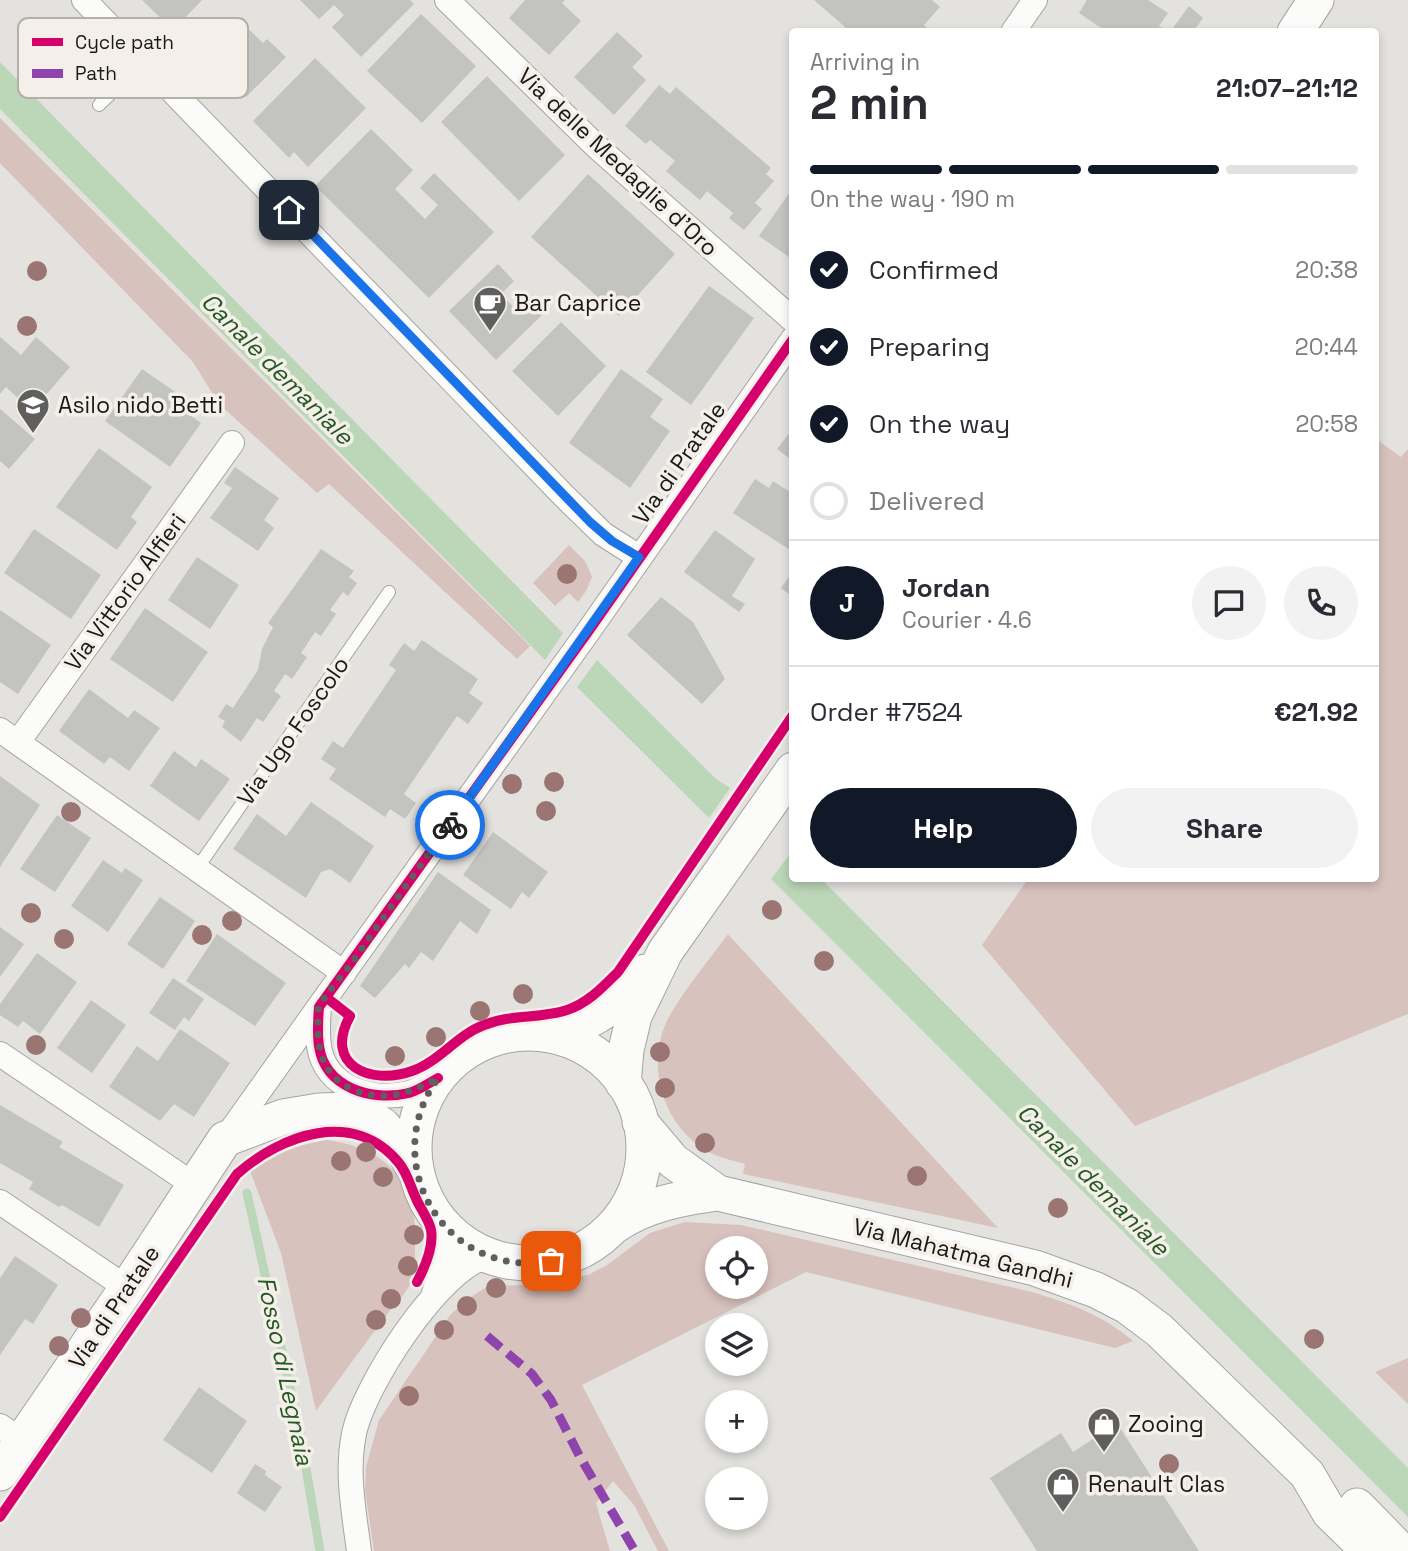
<!DOCTYPE html>
<html lang="en">
<head>
<meta charset="utf-8">
<style>
  :root { --surface:#fff; --page:#f2f2f3; --text:#2b2b33; --muted:#7c7c81; --line:#e1e1e2; --accent:#111827 }
  body { margin:0; font-family:"Space Grotesk",sans-serif; background:var(--page); color:var(--text); height:100vh; display:flex; flex-direction:column; font-size:26px; white-space:nowrap }
  * { box-sizing:border-box; margin:0 }
  p { font-size:23px; color:var(--muted) }
  .icon { flex:none; width:38px; height:38px; fill:none; stroke:currentColor; stroke-width:2; stroke-linecap:round; stroke-linejoin:round }
  .map { position:relative; flex:1; overflow:hidden }
  .panel { position:absolute; left:789px; top:28px; width:590px; height:854px; display:flex; flex-direction:column; background:var(--surface); border-radius:7px; box-shadow:0 4px 10px #0003 }
  .panel>* { flex:none }
  .fabs { position:absolute; left:705px; top:1236px; display:grid; gap:14px }
  .fabs a { display:grid; place-items:center; width:63px; height:63px; border-radius:50%; background:var(--surface); box-shadow:0 4px 10px #0003; font-size:35px }
  .pin { position:absolute; display:grid; place-items:center; width:60px; height:60px; color:#fff; margin:-30px; border-radius:14px; box-shadow:0 4px 10px #0006 }
  .courier { position:absolute; display:grid; place-items:center; width:70px; height:70px; margin:-35px; border:5px solid #1a73e8; border-radius:50%; background:#fff; color:#222; box-shadow:0 2px 9px #0007 }
  .head em { font-style:normal; font-weight:700 }
  .head div { display:flex; flex-direction:column-reverse }
  .head { display:flex; align-items:center; justify-content:space-between; height:119px; padding:0 21px }
  h1 { font-size:46px; font-weight:700; line-height:52px }
  .bar { display:grid; grid-template-columns:repeat(4,1fr); gap:10px 7px; align-content:center; height:84px; padding:0 21px }
  .bar i { height:9px; border-radius:5px; background:var(--line) }
  .bar .selected { background:var(--accent) }
  .bar p { grid-column:span 4 }
  .line { display:flex; align-items:center; gap:18px; padding:0 21px; border-top:2px solid var(--line) }
  .line div { flex:1 }
  .round { display:grid; place-items:center; flex:none; width:74px; height:74px; border-radius:37px; background:var(--page) }
  ol { padding:0 21px; list-style:none }
  li { display:flex; align-items:center; gap:21px; height:77px }
  li p { margin-inline-start:auto }
  li .icon { padding:7px; border-radius:50%; background:var(--accent); color:#fff; stroke-width:4 }
  li:last-child { color:var(--muted) }
  li i { width:38px; height:38px; border:4px solid var(--line); border-radius:50% }
  .cta { display:flex; gap:14px; margin-top:auto; padding:14px 21px }
  .cta a { flex:1; height:80px; border-radius:42px; background:var(--accent); color:#fff; font-size:28px; font-weight:700; line-height:80px; text-align:center }
  .cta a+a { background:var(--page); color:var(--text) }
  .map>svg:first-child { display:block }
</style>
</head>
<body>
<div class="map">
<svg width="1408" height="1551" viewBox="0 0 1408 1551">
  <rect width="100%" height="100%" fill="#e4e2df"/>
  <path fill="#d8c2bd" fill-rule="evenodd" d="M0,118L530,646L517,659L329,484L317,493L219,404L193,362L0,163Z
    M1376,439L1401,457L1408,449V1014L1135,1126L982,945L1028,879L1376,878Z
    M569,545L585,561L592,577L586,591L578,602L569,593L555,606L533,583Z
    M728,934L998,1228L743,1174L745,1164C731,1160 717,1157 705,1150C660,1122 644,1059 671,1013C688,985 709,960 728,934Z
    M327,1140C387,1148 418,1182 415,1244C415,1255 415,1271 411,1282C407,1293 393,1306 386,1316C362,1348 339,1379 316,1411L281,1253L250,1171C277,1152 294,1146 327,1140Z
    M685,1222L741,1225L1032,1292C1069,1303 1103,1315 1133,1341L1115,1348L806,1272L582,1385L669,1551H658L634,1505L613,1481L596,1503L610,1551H374L365,1491L366,1467L379,1420L451,1314L471,1297L488,1286L556,1284L590,1274L607,1265L650,1233ZM718,1248H756V1286H718Z
    M1408,1358V1404L1375,1372Z"/>
  <path fill="#bcd6b8" d="M0,62L563,633L545,660L0,109Z
    M597,660L715,778L730,788L709,818L577,687Z
    M793,850V878L821,879L1408,1468V1517L771,879Z"/>
  <g fill="none" stroke-linecap="round" stroke-linejoin="round">
    <path stroke="#bcd6b8" stroke-width="9" d="M247,1193L300,1433L320,1551"/>
  </g>
  <path fill="#c3c3c0" d="M142,0H202L173,30Z
    M300,0H410L414,4L361,57L332,27L344,15L334,5L319,19Z
    M525,0H565L562,3L581,21L549,55L509,18Z
    M814,0H932L940,7L924,25L931,32H841L845,27Z
    M1087,0H1148L1168,13L1159,26L1163,28L1161,32H1107L1079,13Z
    M1189,6L1203,18L1193,32H1170Z
    M421,14L476,66L422,123L367,71Z
    M238,19L263,43L267,39L286,57L246,97L224,75L232,67L211,47Z
    M617,32L643,56L632,67L646,80L614,115L574,77Z
    M315,58L366,108L308,167L294,152L289,158L253,121Z
    M487,76L565,155L519,201L441,122Z
    M659,85L670,94L676,87L771,168L766,174L774,181L755,203L762,209L744,230L729,218L733,213L707,191L700,200L666,171L675,161L650,140L646,144L625,126Z
    M371,129L413,170L395,189L425,219L438,205L420,188L434,173L494,232L429,298L315,186Z
    M588,174L675,254L619,316L531,237Z
    M793,188V260L759,236Z
    M498,264L514,281L501,294L513,307L528,292L546,311L496,360L449,311Z
    M709,286L754,318L691,405L646,372Z
    M561,322L606,366L558,416L512,371Z
    M0,337L21,355L36,337L70,367L32,411L6,387L0,394Z
    M142,369L184,398L178,406L201,423L170,467L105,421Z
    M621,369L663,399L650,417L670,431L630,488L569,443Z
    M0,409L35,439L9,469L0,461Z
    M791,431L793,432V461L777,449Z
    M99,448L152,487L131,517L137,522L117,550L56,507Z
    M235,467L279,498L264,520L274,528L258,551L210,518L232,488L224,483Z
    M755,479L769,488L773,481L793,494V552L733,513Z
    M34,529L101,575L71,619L4,573Z
    M715,530L755,559L732,596L745,604L739,612L684,572Z
    M321,549L354,571L349,577L357,583L348,596L343,592L330,610L336,614L321,636L315,632L301,653L307,657L292,679L285,674L274,691L281,696L263,722L257,718L241,742L222,727L225,721L218,717L226,704L233,708L258,670L262,649L273,627L268,623Z
    M197,557L239,585L210,629L168,600Z
    M793,571V597L781,588Z
    M661,597L693,622L725,679L702,704L627,635Z
    M145,608L208,652L173,702L110,659Z
    M0,610L51,645L18,694L0,682Z
    M422,640L478,679L469,693L483,703L468,724L457,716L404,794L416,803L405,819L390,809L385,817L329,779L336,769L321,759L333,741L343,748L396,670L389,665L404,643L414,651Z
    M89,689L128,718L134,710L160,728L129,771L110,757L104,764L59,731Z
    M174,751L196,767L201,759L230,779L199,821L150,786Z
    M0,776L40,805L0,867Z
    M311,802L374,846L350,883L330,869L321,872L306,898L233,849L257,814L286,836Z
    M57,815L91,838L55,892L20,869Z
    M493,832L548,872L529,898L522,892L511,909L463,875Z
    M103,860L122,873L125,868L143,880L108,932L71,906Z
    M438,872L491,910L477,934L460,921L433,961L421,952L409,968L405,964L375,998L360,986Z
    M160,897L195,921L163,969L127,944Z
    M0,927L24,944L0,977Z
    M217,934L286,983L255,1026L186,981Z
    M37,953L77,982L40,1034L23,1021L18,1027L0,1015V1004Z
    M173,978L204,999L189,1021L184,1017L175,1030L149,1013Z
    M91,1000L126,1025L92,1073L57,1048Z
    M180,1029L230,1063L194,1117L174,1104L160,1121L109,1087L137,1046L158,1061Z
    M0,1105L63,1142L59,1147L124,1185L99,1227L62,1205L59,1207L29,1189L33,1182L0,1163Z
    M15,1256L58,1285L33,1324L25,1319L0,1355V1278Z
    M199,1387L247,1421L212,1473L163,1440Z
    M1117,1423L1199,1551H1037L990,1478L1061,1433L1073,1452Z
    M255,1464L266,1471L265,1475L282,1487L265,1512L237,1493Z"/>
  <g fill="none" stroke-linecap="round" stroke-linejoin="round">
    <defs>
      <path id="lane" d="M99,105L144,62
        M196,870L389,592"/>
      <path id="street" d="M84,0L565,497L603,534L639,557
        M447,0L597,147L793,320
        M1013,32L1035,0
        M0,730L344,973
        M18,742L232,443
        M0,1054L194,1185
        M438,1078C429,1083 419,1090 409,1093C372,1102 325,1088 319,1046C317,1033 318,1020 319,1007L590,629L793,339
        M225,1139L319,1007
        M0,1202L127,1288
        M434,1293L452,1234
        M0,1426L22,1441
        M359,1551C354,1513 346,1472 354,1434C363,1387 441,1265 489,1256"/>
      <path id="secondary" d="M1295,32L1316,0
        M543,1031C598,1025 608,1010 645,972
        M414 1148a115 115 0 1 1 230 0a115 115 0 1 1-230 0Z
        M623,1083L626,1050L634,1016L665,952L793,770
        M640,1122L673,1161L718,1193L1035,1268L1096,1290L1127,1306L1159,1330L1307,1474L1330,1513L1369,1551
        M614,1226C646,1204 681,1198 718,1193
        M0,1473L127,1288L225,1139L283,1117L319,1111L348,1110L367,1116L382,1125L402,1148L416,1172
        M1357,1506L1401,1551"/>
    </defs>
    <use href="#lane" stroke="#a6a4a2" stroke-width="14"/>
    <use href="#street" stroke="#a6a4a2" stroke-width="26"/>
    <use href="#secondary" stroke="#a6a4a2" stroke-width="37"/>
    <use href="#lane" stroke="#fbfbfa" stroke-width="12"/>
    <use href="#street" stroke="#fbfbfa" stroke-width="24"/>
    <use href="#secondary" stroke="#fbfbfa" stroke-width="35"/>
    <path stroke="#8e44ad" stroke-width="9" stroke-dasharray="18 9" stroke-linecap="butt" d="M487,1336L532,1374L551,1400L580,1457L635,1551"/>
    <defs>
      <path id="cycleway" d="M327,998L350,1016C323,1065 370,1086 412,1071C439,1062 457,1035 484,1025C511,1014 540,1019 567,1010C588,1003 603,987 618,972L793,715
        M438,1078C429,1083 419,1090 409,1093C372,1102 325,1088 319,1046C317,1033 318,1020 319,1007L590,629L793,339
        M0,1517L237,1174C281,1135 354,1108 399,1163C407,1173 410,1185 415,1196C419,1207 429,1219 431,1230C434,1247 425,1267 417,1282"/>
    </defs>
    <use href="#cycleway" stroke="#f4f0e9" stroke-width="15"/>
    <use href="#cycleway" stroke="#d6006c" stroke-width="10"/>
  </g>
  <g fill="#9b7571">
    <circle cx="37" cy="271" r="10"/>
    <circle cx="27" cy="326" r="10"/>
    <circle cx="567" cy="574" r="10"/>
    <circle cx="554" cy="782" r="10"/>
    <circle cx="512" cy="784" r="10"/>
    <circle cx="546" cy="811" r="10"/>
    <circle cx="71" cy="812" r="10"/>
    <circle cx="474" cy="819" r="10"/>
    <circle cx="772" cy="910" r="10"/>
    <circle cx="31" cy="913" r="10"/>
    <circle cx="232" cy="921" r="10"/>
    <circle cx="202" cy="935" r="10"/>
    <circle cx="64" cy="939" r="10"/>
    <circle cx="824" cy="961" r="10"/>
    <circle cx="523" cy="994" r="10"/>
    <circle cx="480" cy="1011" r="10"/>
    <circle cx="436" cy="1037" r="10"/>
    <circle cx="36" cy="1045" r="10"/>
    <circle cx="660" cy="1052" r="10"/>
    <circle cx="395" cy="1056" r="10"/>
    <circle cx="665" cy="1088" r="10"/>
    <circle cx="705" cy="1143" r="10"/>
    <circle cx="366" cy="1152" r="10"/>
    <circle cx="341" cy="1161" r="10"/>
    <circle cx="917" cy="1176" r="10"/>
    <circle cx="383" cy="1177" r="10"/>
    <circle cx="1058" cy="1208" r="10"/>
    <circle cx="414" cy="1235" r="10"/>
    <circle cx="408" cy="1266" r="10"/>
    <circle cx="496" cy="1288" r="10"/>
    <circle cx="391" cy="1299" r="10"/>
    <circle cx="467" cy="1306" r="10"/>
    <circle cx="81" cy="1318" r="10"/>
    <circle cx="376" cy="1320" r="10"/>
    <circle cx="444" cy="1330" r="10"/>
    <circle cx="1314" cy="1339" r="10"/>
    <circle cx="59" cy="1346" r="10"/>
    <circle cx="409" cy="1396" r="10"/>
    <circle cx="1169" cy="1464" r="10"/>
  </g>
  <g fill="none" stroke-linecap="round" stroke-linejoin="round">
    <path stroke="#615f5d" stroke-width="7" stroke-dasharray="0 12.6" d="M450,825C416,871 383,918 351,964C344,973 322,999 319,1007C317,1011 318,1019 318,1023C317,1049 323,1074 348,1087C380,1104 409,1094 438,1078C376,1163 446,1280 551,1261"/>
    <path stroke="#1a73e8" stroke-width="9" d="M289,210L590,522L612,541L639,557L450,825"/>
  </g>
  <defs>
    <symbol id="cafe-pin" viewBox="-11 -11 22 30"><path d="M0 17L-7.5 6A9.5 9.5 0 1 1 7.5 6Z" fill="#615f5d" stroke="#f4f0e9"/><path d="M-5.5-4.5H6V0H3Q3 3.5 0 3.5H-2.5Q-5.5 3.5-5.5 0ZM3-3.2v2h1.7v-2ZM-6 4.5H4V6H-6Z" fill="#fff"/></symbol>
    <symbol id="school-pin" viewBox="-11 -11 22 30"><path d="M0 17L-7.5 6A9.5 9.5 0 1 1 7.5 6Z" fill="#615f5d" stroke="#f4f0e9"/><path d="M0-5L7-2L0 1L-7-2ZM-4 1L0 2.5L4 1V4Q0 6-4 4Z" fill="#fff"/></symbol>
    <symbol id="shop-pin" viewBox="-11 -11 22 30"><path d="M0 17L-7.5 6A9.5 9.5 0 1 1 7.5 6Z" fill="#615f5d" stroke="#f4f0e9"/><path d="M-5-2.5h2.3a2.7 3.5 0 0 1 5.4 0H5L5.5 6h-11ZM-1.5-2.5h3a1.5 2.3 0 0 0-3 0Z" fill="#fff"/></symbol>
  </defs>
  <g fill-rule="evenodd">
    <use href="#cafe-pin" x="471" y="284" width="38" height="52"/>
    <use href="#school-pin" x="14" y="386" width="38" height="52"/>
    <use href="#shop-pin" x="1085" y="1405" width="38" height="52"/>
    <use href="#shop-pin" x="1044" y="1465" width="38" height="52"/>
  </g>
  <g text-anchor="middle" stroke-width="7" stroke-linejoin="round" paint-order="stroke">
    <g font-size="23" fill="#1a1917" stroke="#f4f0e9">
      <text transform="translate(618 162) rotate(43)" y="8">Via delle Medaglie d'Oro</text>
      <text transform="translate(679 463) rotate(-55)" y="8">Via di Pratale</text>
      <text transform="translate(125 592) rotate(-54)" y="8">Via Vittorio Alfieri</text>
      <text transform="translate(293 731) rotate(-55)" y="8">Via Ugo Foscolo</text>
      <text transform="translate(963 1253) rotate(14)" y="8">Via Mahatma Gandhi</text>
      <text transform="translate(114 1307) rotate(-56)" y="8">Via di Pratale</text>
    </g>
    <g font-size="23" fill="#1a1917" stroke="#f4f0e9" text-anchor="start">
      <text x="514" y="311">Bar Caprice</text>
      <text x="58" y="413">Asilo nido Betti</text>
      <text x="1128" y="1432">Zooing</text>
      <text x="1088" y="1492">Renault Clas</text>
    </g>
    <g font-size="24" font-style="italic" fill="#255823" stroke="#f4f0e9">
      <text transform="translate(277 369) rotate(45)" y="8">Canale demaniale</text>
      <text transform="translate(1093 1180) rotate(45)" y="8">Canale demaniale</text>
      <text transform="translate(285 1371) rotate(78)" y="8">Fosso di Legnaia</text>
    </g>
  </g>
  <rect x="18" y="18" width="230" height="80" rx="10" fill="#f4f0e9" stroke="#b3b0aa" stroke-width="2"/>
  <rect x="32" y="38" width="31" height="8" fill="#d6006c"/>
  <rect x="32" y="69" width="31" height="9" fill="#8e44ad"/>
  <g font-size="19" fill="#1a1917">
    <text x="75" y="49">Cycle path</text>
    <text x="75" y="80">Path</text>
  </g>
</svg>
<div class="fabs">
<a><svg class="icon" aria-label="locate" viewBox="0 0 24 24"><circle cx="12" cy="12" r="6"/><path d="M12 2v4M12 18v4M2 12h4M18 12h4"/></svg></a>
<a><svg class="icon" aria-label="layers" viewBox="0 0 24 24"><path d="M12 4l9 5-9 5-9-5zM3 14l9 5 9-5"/></svg></a>
<a>+</a>
<a>−</a>
</div>
<div class="pin" style="left:551px;top:1261px;background:#ea580c"><svg class="icon" aria-label="bag" viewBox="0 0 24 24"><path d="M5 8h14l-1 12H6zM9 8a3 3 0 0 1 6 0"/></svg></div>
<div class="pin" style="left:289px;top:210px;background:#1f2937"><svg class="icon" aria-label="home" viewBox="0 0 24 24"><path d="M3 11l9-7 9 7M6 9v11h12V9"/></svg></div>
<div class="courier" style="left:450px;top:825px"><svg class="icon" aria-label="bike" viewBox="0 0 24 24"><circle cx="6" cy="16" r="4"/><circle cx="18" cy="16" r="4"/><path d="M6 16l4-8h5l3 8M10 8l3 8H6M13 5h3"/></svg></div>
<section class="panel">
<div class="head"><div><h1>2 min</h1><p>Arriving in</p></div><em>21:07–21:12</em></div>
<div class="bar"><i class="selected"></i><i class="selected"></i><i class="selected"></i><i></i><p>On the way · 190 m</p></div>
<ol>
<li><svg class="icon" aria-label="check" viewBox="0 0 24 24"><path d="M5 12l5 5 9-10"/></svg>Confirmed<p>20:38</p></li>
<li><svg class="icon" aria-label="check" viewBox="0 0 24 24"><path d="M5 12l5 5 9-10"/></svg>Preparing<p>20:44</p></li>
<li><svg class="icon" aria-label="check" viewBox="0 0 24 24"><path d="M5 12l5 5 9-10"/></svg>On the way<p>20:58</p></li>
<li><i></i>Delivered</li>
</ol>
<div class="line" style="height:126px"><b class="round" style="background:var(--accent);color:#fff">J</b><div><b>Jordan</b><p>Courier · 4.6</p></div><a class="round"><svg class="icon" aria-label="chat" viewBox="0 0 24 24"><path d="M4 5h16v11H9l-5 4z"/></svg></a><a class="round"><svg class="icon" aria-label="phone" viewBox="0 0 24 24"><path d="M5 4h4l2 5-3 2q2 4 5 5l2-3 5 2v4C11 20 4 13 5 4z"/></svg></a></div>
<div class="line" style="height:91px"><div>Order #7524</div><b>€21.92</b></div>
<div class="cta"><a>Help</a><a>Share</a></div>
</section>
</div>
</body>
</html>
